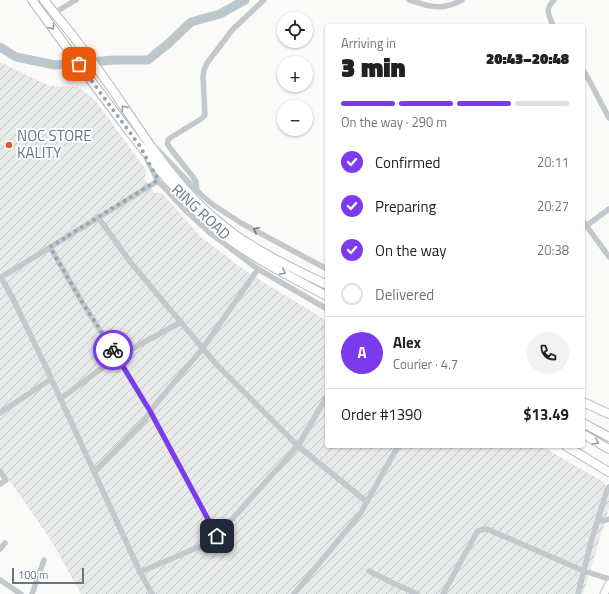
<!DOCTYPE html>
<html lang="en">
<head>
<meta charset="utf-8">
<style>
  :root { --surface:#fff; --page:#f2f2f2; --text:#222; --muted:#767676; --line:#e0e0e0; --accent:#7c3aed }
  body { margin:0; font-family:"Titillium Web",sans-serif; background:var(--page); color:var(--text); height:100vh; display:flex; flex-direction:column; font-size:15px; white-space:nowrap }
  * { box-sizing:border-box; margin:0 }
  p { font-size:13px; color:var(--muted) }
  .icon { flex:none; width:22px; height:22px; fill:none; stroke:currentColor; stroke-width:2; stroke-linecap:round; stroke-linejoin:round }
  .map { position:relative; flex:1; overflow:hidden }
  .side { position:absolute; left:325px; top:24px; width:260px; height:424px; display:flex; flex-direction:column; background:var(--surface); border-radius:4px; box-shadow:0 1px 3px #0004 }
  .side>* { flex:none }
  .controls { position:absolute; left:277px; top:12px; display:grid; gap:8px }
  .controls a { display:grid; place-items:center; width:36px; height:36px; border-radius:50%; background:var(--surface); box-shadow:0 1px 3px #0004; font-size:20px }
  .scale { position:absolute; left:12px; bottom:10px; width:72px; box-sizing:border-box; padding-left:4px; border:2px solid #657683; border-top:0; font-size:11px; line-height:14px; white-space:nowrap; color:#657683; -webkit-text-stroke:3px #fff; paint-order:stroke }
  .pin { position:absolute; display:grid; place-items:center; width:34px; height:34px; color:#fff; margin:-17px; border-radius:8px; box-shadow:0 2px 6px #0006 }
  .courier { position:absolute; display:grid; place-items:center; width:40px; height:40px; margin:-20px; border:3px solid #7c3aed; border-radius:50%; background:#fff; color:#222; box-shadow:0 1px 5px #0007 }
  .overview em { font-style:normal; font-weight:800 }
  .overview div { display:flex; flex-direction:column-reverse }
  .overview { display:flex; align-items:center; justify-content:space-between; height:68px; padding:0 16px }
  h1 { font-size:26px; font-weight:800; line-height:30px }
  .bar { display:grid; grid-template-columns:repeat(4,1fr); gap:6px 4px; align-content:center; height:48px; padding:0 16px }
  .bar i { height:5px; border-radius:3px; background:var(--line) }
  .bar .on { background:var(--accent) }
  .bar p { grid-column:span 4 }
  .line { display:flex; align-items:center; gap:10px; padding:0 16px; border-top:1px solid var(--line) }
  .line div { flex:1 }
  .round { display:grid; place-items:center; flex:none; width:42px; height:42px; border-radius:21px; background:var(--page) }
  ol { padding:0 16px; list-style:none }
  li { display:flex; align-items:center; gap:12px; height:44px }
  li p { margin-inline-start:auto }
  li .icon { padding:4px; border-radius:50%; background:var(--accent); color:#fff; stroke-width:4 }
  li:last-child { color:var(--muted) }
  li i { width:22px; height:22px; border:2px solid var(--line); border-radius:50% }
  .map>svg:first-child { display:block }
</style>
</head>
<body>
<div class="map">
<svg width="609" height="594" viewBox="0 0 609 594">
  <defs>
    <pattern id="industrial-furrows" width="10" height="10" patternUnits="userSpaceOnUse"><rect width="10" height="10" fill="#e8e9e9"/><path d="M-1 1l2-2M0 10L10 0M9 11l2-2" fill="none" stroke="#c0c1c2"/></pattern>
  </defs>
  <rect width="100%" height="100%" fill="#fafaf8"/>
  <path fill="url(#industrial-furrows)" d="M0,62L24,74L50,86L78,87L95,100L146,170L145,180L155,193H162L201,237L247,272L327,321V446H541L604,482L609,491V508L583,594H81L51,540L0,467Z"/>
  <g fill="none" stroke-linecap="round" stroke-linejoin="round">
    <path stroke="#bbc7cb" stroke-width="9" d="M0,47L16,57L55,65L114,60H148L169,43L191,22L220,14L245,0"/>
    <defs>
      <path id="major" d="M604,594L609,584"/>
      <path id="highway" d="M32,0C64,44 96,88 129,131C156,166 182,200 216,229C249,256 289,276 327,296
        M44,0C56,16 70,31 82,48C92,61 102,75 112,89C144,136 175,187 220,223C251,249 290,267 327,285
        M583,402L609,414
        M583,423L609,437
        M583,434L609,449
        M566,446L609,472"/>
    </defs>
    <use href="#major" stroke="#b5babe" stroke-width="9"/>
    <use href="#highway" stroke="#b4b9bd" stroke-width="10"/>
    <path stroke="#c3c8cc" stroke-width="5.5" d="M409,0C431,7 441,11 462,0
      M54,13L76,0
      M553,26C549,14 544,11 554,0
      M583,70L589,80L609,118
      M153,145L197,191L212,204L241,223L327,269
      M147,159L158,181L185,210L209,232L258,269L327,309
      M197,191L196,182L193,177L170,148C167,144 166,142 170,138L201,119L205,115L203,77L204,70L207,63L233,29L264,0
      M98,217L131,263L216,364L298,446L367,502
      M583,221L609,257
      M586,226L609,209
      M50,247L82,302L117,357L150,411L217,536L298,446L327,396
      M1,277L13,299L45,365L140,572L152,594
      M0,278L158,181
      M60,399L117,357L181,322
      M0,413L51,379
      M0,471L6,480L0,484
      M94,472L144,421L147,417L150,411L203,348L258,269
      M598,520L603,521L609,519
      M0,549L5,543
      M369,571L393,583L417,594
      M140,572L206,544L217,536
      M0,580L21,594
      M32,594L44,560
      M294,594L360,514L398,446
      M443,594L477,532L480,530L487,529L584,571L609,579
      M578,594L591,542L607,490L609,487"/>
    <use href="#major" stroke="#fff" stroke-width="7"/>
    <use href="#highway" stroke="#fff" stroke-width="8"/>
  </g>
  <defs><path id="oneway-chevron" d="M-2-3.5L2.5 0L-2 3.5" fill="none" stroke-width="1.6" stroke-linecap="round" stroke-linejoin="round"/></defs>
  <g stroke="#939fa8">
    <use href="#oneway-chevron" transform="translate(52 27) rotate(54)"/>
    <use href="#oneway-chevron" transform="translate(124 108) rotate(-125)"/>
    <use href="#oneway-chevron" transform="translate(283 272) rotate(29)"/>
    <use href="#oneway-chevron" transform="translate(596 442) rotate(30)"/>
  </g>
  <use stroke="#6a7a87" href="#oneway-chevron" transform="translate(256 230) rotate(-153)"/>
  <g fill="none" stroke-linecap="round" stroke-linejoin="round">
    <path stroke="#99a4ac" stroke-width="4" stroke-dasharray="0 7.2" d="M79,64L140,146L158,180L50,247L82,302L113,350"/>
    <path stroke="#7c3aed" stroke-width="5" d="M113,350L150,411L217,536"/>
  </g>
  <circle fill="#e4572e" stroke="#fff" stroke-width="1.5" cx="9" cy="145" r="4"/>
  <g text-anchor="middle" stroke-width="4" stroke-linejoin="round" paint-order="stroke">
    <g font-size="15" fill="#657683" stroke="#fff" text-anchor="start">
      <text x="17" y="141">NOC STORE<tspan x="17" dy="17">KALITY</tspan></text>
    </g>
    <g font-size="15" fill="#657683" stroke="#fff">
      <text transform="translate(201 212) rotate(43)" y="5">RING ROAD</text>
    </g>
  </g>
</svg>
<div class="controls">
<a><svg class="icon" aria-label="locate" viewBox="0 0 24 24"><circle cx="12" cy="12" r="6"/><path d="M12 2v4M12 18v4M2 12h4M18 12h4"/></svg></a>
<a>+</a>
<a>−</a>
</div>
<div class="scale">100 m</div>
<div class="pin" style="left:79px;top:64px;background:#ea580c"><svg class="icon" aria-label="bag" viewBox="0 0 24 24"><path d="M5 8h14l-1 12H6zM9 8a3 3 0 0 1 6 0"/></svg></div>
<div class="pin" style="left:217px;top:536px;background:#1f2937"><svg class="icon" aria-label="home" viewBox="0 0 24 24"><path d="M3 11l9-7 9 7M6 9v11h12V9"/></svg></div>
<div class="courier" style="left:113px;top:350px"><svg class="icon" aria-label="bike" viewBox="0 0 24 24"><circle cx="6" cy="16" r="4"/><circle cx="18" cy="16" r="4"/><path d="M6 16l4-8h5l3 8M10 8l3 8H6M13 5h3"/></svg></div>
<section class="side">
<div class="overview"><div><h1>3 min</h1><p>Arriving in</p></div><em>20:43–20:48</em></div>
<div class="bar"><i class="on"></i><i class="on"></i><i class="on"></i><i></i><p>On the way · 290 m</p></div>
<ol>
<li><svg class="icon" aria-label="check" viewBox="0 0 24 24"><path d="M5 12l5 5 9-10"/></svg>Confirmed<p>20:11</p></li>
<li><svg class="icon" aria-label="check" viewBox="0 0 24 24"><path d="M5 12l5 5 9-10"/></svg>Preparing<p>20:27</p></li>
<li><svg class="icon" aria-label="check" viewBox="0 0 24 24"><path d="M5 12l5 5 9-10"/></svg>On the way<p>20:38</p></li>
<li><i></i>Delivered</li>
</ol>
<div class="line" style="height:72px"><b class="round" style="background:var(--accent);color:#fff">A</b><div><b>Alex</b><p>Courier · 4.7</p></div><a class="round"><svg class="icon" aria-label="phone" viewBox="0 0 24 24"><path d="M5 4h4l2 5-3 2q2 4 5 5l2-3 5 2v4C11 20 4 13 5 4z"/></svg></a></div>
<div class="line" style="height:52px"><div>Order #1390</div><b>$13.49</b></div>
</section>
</div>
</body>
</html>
